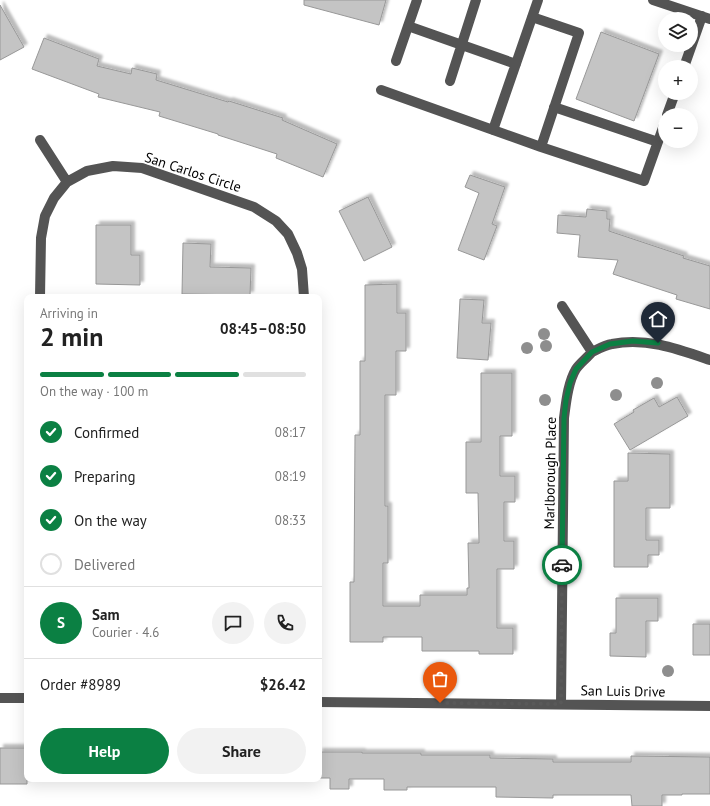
<!DOCTYPE html>
<html lang="en">
<head>
<meta charset="utf-8">
<style>
  :root { --surface:#fff; --page:#f2f2f2; --text:#222; --muted:#767676; --line:#e0e0e0; --accent:#0b8043 }
  body { margin:0; font-family:"PT Sans",sans-serif; background:var(--page); color:var(--text); height:100vh; display:flex; flex-direction:column; font-size:15px; white-space:nowrap }
  * { box-sizing:border-box; margin:0 }
  p { font-size:13px; color:var(--muted) }
  .icon { flex:none; width:22px; height:22px; fill:none; stroke:currentColor; stroke-width:2; stroke-linecap:round; stroke-linejoin:round }
  .map { position:relative; flex:1; overflow:hidden }
  .side { position:absolute; left:24px; top:294px; width:298px; height:488px; display:flex; flex-direction:column; background:var(--surface); border-radius:8px; box-shadow:0 4px 16px #0002 }
  .side>* { flex:none }
  .tools { position:absolute; left:658px; top:12px; display:grid; gap:8px }
  .tools a { display:grid; place-items:center; width:40px; height:40px; border-radius:50%; background:var(--surface); box-shadow:0 4px 16px #0002; font-size:20px }
  .pin { position:absolute; display:grid; place-items:center; width:34px; height:34px; color:#fff; margin:-41px -17px; border-radius:50% 50% 50% 0; rotate:-45deg; box-shadow:0 0 4px #0007 }
  .pin .icon { rotate:45deg }
  .courier { position:absolute; display:grid; place-items:center; width:40px; height:40px; margin:-20px; border:3px solid #0b8043; border-radius:50%; background:#fff; color:#222; box-shadow:0 1px 5px #0007 }
  .head em { font-style:normal; font-weight:700 }
  .head div { display:flex; flex-direction:column-reverse }
  .head { display:flex; align-items:center; justify-content:space-between; height:68px; padding:0 16px }
  h1 { font-size:26px; font-weight:700; line-height:30px }
  .bar { display:grid; grid-template-columns:repeat(4,1fr); gap:6px 4px; align-content:center; height:48px; padding:0 16px }
  .bar i { height:5px; border-radius:3px; background:var(--line) }
  .bar .selected { background:var(--accent) }
  .bar p { grid-column:span 4 }
  .line { display:flex; align-items:center; gap:10px; padding:0 16px; border-top:1px solid var(--line) }
  .line div { flex:1 }
  .round { display:grid; place-items:center; flex:none; width:42px; height:42px; border-radius:21px; background:var(--page) }
  ol { padding:0 16px; list-style:none }
  li { display:flex; align-items:center; gap:12px; height:44px }
  li p { margin-inline-start:auto }
  li .icon { padding:4px; border-radius:50%; background:var(--accent); color:#fff; stroke-width:4 }
  li:last-child { color:var(--muted) }
  li i { width:22px; height:22px; border:2px solid var(--line); border-radius:50% }
  .button { display:flex; gap:8px; margin-top:auto; padding:8px 16px }
  .button a { flex:1; height:46px; border-radius:24px; background:var(--accent); color:#fff; font-size:16px; font-weight:700; line-height:46px; text-align:center }
  .button a+a { background:var(--page); color:var(--text) }
  .map>svg:first-child { display:block }
</style>
</head>
<body>
<div class="map">
<svg width="710" height="806" viewBox="0 0 710 806">
  <defs>
    <filter id="shadow"><feDropShadow dx="3.5" dy="-3.5" stdDeviation="1" flood-color="#0004"/></filter>
  </defs>
  <rect width="100%" height="100%" fill="#fff"/>
  <path fill="#c4c4c4" stroke="#989898" filter="url(#shadow)" d="M304,0H386L379,25L304,5Z
    M0,5L24,47L0,60Z
    M601,32L659,54L634,121L576,99Z
    M44,38L99,59L97,66L131,74L132,68L157,74L156,80L228,102L229,101L283,118L282,120L337,144L323,177L276,158L277,154L218,135V134L159,116L160,112L98,97L99,94L32,69Z
    M470,175L505,187L492,224L497,226L484,260L458,250L479,193L465,187Z
    M368,197L392,247L364,261L339,211Z
    M587,209L607,211V219H610L609,231L684,256L683,258L710,266V309L676,299L677,295L613,274L618,260L578,257L580,235L557,233L558,215L586,217Z
    M96,225H131V255H140V285L96,284Z
    M183,243L211,244L210,267L251,268L250,295L182,294Z
    M397,284V313H406V351H396V395H385V506H388V563H383V606H420V595H467V588H469L468,543H479L478,493H466V442H481V373H512V436H500V476H515V502H504V541H514V569H497V628H513V654H479V651H422V637H383V642H350V582H354L355,435H360V361H365V285Z
    M460,299L484,300L482,323H491L488,360L457,358Z
    M677,397L688,416L630,450L614,424L634,412L633,410L654,398L659,407Z
    M628,453L670,454V508H646V540H659V555H648V567H614V481H628Z
    M616,598H658V621H646V657L610,656V633H616Z
    M693,624H710V655H693Z
    M0,748H27V784H0Z
    M319,752H362V753H421V755H490V758L553,759V762H631V756L710,757V794H682V795H662V806H632L631,795H553V798L496,797V787H407V790H384V779H349V789H330V778H319Z"/>
  <g fill="none" stroke-linecap="round" stroke-linejoin="round">
    <path stroke="#545454" stroke-width="10" d="M653,0L710,19
      M532,17L579,33L541,147
      M408,26L516,64
      M396,61L417,0
      M684,67L702,16
      M450,81L476,0
      M381,90L541,147L644,181L665,122
      M554,107L658,142
      M667,115L675,93
      M493,130L538,0
      M40,140L67,182
      M40,297L41,238L45,216L54,198L67,182L87,171L113,166L142,168L254,207L276,221L288,234L297,253L302,269L304,297
      M592,352C598,349 605,345 612,344C646,337 678,349 710,360
      M0,698H27
      M319,702L710,706
      M561,704L564,418C566,403 568,382 576,369C580,363 587,358 592,352L562,306"/>
  </g>
  <g fill="#8e8e8e">
    <circle cx="544" cy="334" r="6"/>
    <circle cx="546" cy="346" r="6"/>
    <circle cx="527" cy="348" r="6"/>
    <circle cx="657" cy="383" r="6"/>
    <circle cx="616" cy="395" r="6"/>
    <circle cx="545" cy="400" r="6"/>
    <circle cx="668" cy="671" r="6"/>
  </g>
  <g fill="none" stroke-linecap="round" stroke-linejoin="round">
    <path stroke="#595959" stroke-width="4" stroke-dasharray="0 7.2" d="M440,703L561,704L562,565"/>
    <path stroke="#0b8043" stroke-width="5" d="M562,565L564,418L566,400L570,383L576,369L592,352L610,344L633,341L658,343"/>
  </g>
  <g text-anchor="middle" stroke-width="3" stroke-linejoin="round" paint-order="stroke">
    <g font-size="14" fill="#000" stroke="#fff">
      <text transform="translate(193 172) rotate(18)" y="5">San Carlos Circle</text>
      <text transform="translate(550 473) rotate(-89)" y="5">Marlborough Place</text>
      <text transform="translate(623 691) rotate(1)" y="5">San Luis Drive</text>
    </g>
  </g>
</svg>
<div class="tools">
<a><svg class="icon" aria-label="layers" viewBox="0 0 24 24"><path d="M12 4l9 5-9 5-9-5zM3 14l9 5 9-5"/></svg></a>
<a>+</a>
<a>−</a>
</div>
<div class="pin" style="left:440px;top:703px;background:#ea580c"><svg class="icon" aria-label="bag" viewBox="0 0 24 24"><path d="M5 8h14l-1 12H6zM9 8a3 3 0 0 1 6 0"/></svg></div>
<div class="pin" style="left:658px;top:343px;background:#1f2937"><svg class="icon" aria-label="home" viewBox="0 0 24 24"><path d="M3 11l9-7 9 7M6 9v11h12V9"/></svg></div>
<div class="courier" style="left:562px;top:565px"><svg class="icon" aria-label="car" viewBox="0 0 24 24"><path d="M5 17H2v-5l4-1 3-4h7l3 4 3 1v5h-3M9 17h6M6 11h13"/><circle cx="7" cy="17" r="2"/><circle cx="17" cy="17" r="2"/></svg></div>
<section class="side">
<div class="head"><div><h1>2 min</h1><p>Arriving in</p></div><em>08:45–08:50</em></div>
<div class="bar"><i class="selected"></i><i class="selected"></i><i class="selected"></i><i></i><p>On the way · 100 m</p></div>
<ol>
<li><svg class="icon" aria-label="check" viewBox="0 0 24 24"><path d="M5 12l5 5 9-10"/></svg>Confirmed<p>08:17</p></li>
<li><svg class="icon" aria-label="check" viewBox="0 0 24 24"><path d="M5 12l5 5 9-10"/></svg>Preparing<p>08:19</p></li>
<li><svg class="icon" aria-label="check" viewBox="0 0 24 24"><path d="M5 12l5 5 9-10"/></svg>On the way<p>08:33</p></li>
<li><i></i>Delivered</li>
</ol>
<div class="line" style="height:72px"><b class="round" style="background:var(--accent);color:#fff">S</b><div><b>Sam</b><p>Courier · 4.6</p></div><a class="round"><svg class="icon" aria-label="chat" viewBox="0 0 24 24"><path d="M4 5h16v11H9l-5 4z"/></svg></a><a class="round"><svg class="icon" aria-label="phone" viewBox="0 0 24 24"><path d="M5 4h4l2 5-3 2q2 4 5 5l2-3 5 2v4C11 20 4 13 5 4z"/></svg></a></div>
<div class="line" style="height:52px"><div>Order #8989</div><b>$26.42</b></div>
<div class="button"><a>Help</a><a>Share</a></div>
</section>
</div>
</body>
</html>
